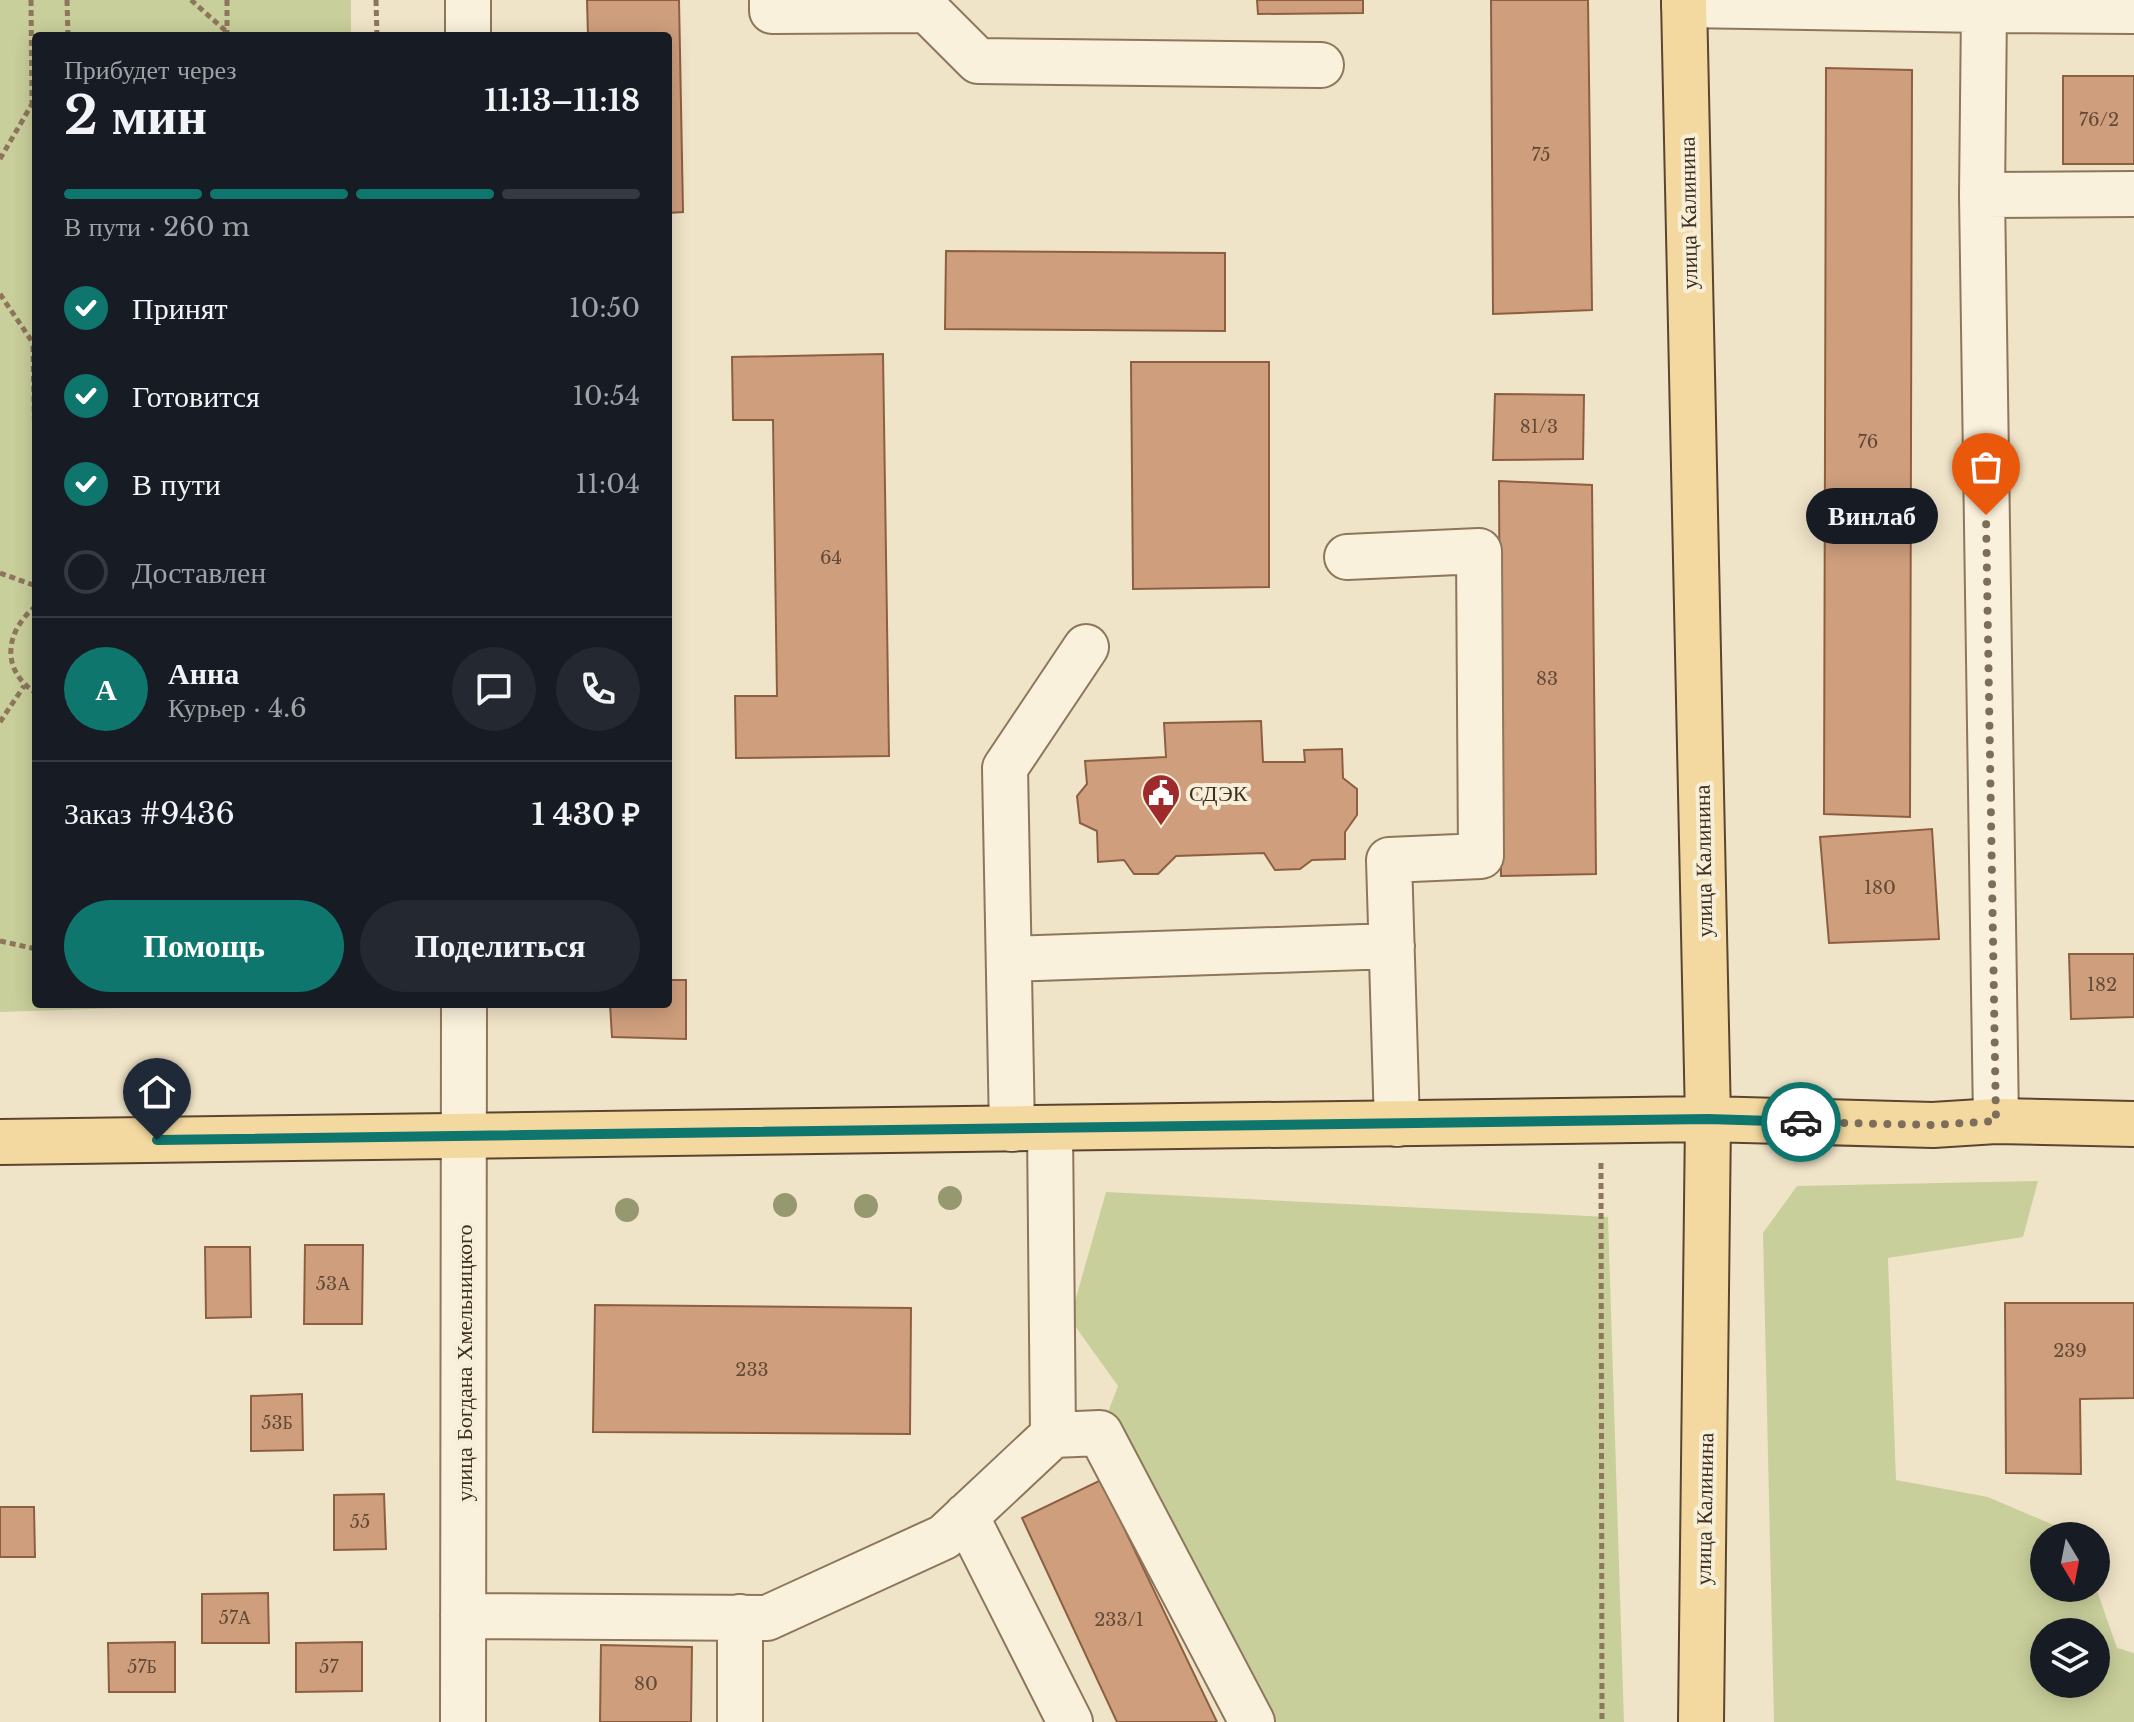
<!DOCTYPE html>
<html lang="ru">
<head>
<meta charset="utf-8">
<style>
  :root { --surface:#171b24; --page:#242831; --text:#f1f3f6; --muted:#9ea1a6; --line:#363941; --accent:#0f766e }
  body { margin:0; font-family:"Libre Baskerville",serif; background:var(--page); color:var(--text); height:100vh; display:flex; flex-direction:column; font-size:30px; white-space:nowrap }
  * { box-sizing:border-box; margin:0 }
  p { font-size:26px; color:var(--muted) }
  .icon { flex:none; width:44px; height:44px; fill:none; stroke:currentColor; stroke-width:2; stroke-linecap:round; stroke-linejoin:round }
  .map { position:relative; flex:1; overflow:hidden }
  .drawer { position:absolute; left:32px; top:32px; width:640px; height:976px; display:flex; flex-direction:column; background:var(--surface); border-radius:8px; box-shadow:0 4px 20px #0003 }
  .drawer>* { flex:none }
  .needle { width:52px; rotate:170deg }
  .tools { position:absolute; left:2030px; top:1522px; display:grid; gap:16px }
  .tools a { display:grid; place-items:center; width:80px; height:80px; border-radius:50%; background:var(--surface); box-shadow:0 4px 20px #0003; font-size:40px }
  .pin { position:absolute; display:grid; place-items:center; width:68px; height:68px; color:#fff; margin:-82px -34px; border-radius:50% 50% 50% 0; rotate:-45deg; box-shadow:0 0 8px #0007 }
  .pin .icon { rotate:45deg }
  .courier { position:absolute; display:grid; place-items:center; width:80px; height:80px; margin:-40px; border:6px solid #0f766e; border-radius:50%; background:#fff; color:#222; box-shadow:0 2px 10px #0007 }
  .bubble { position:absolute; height:56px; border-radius:28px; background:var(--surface); box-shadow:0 4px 20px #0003; font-size:26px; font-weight:800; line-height:56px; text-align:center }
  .overview em { font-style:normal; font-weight:800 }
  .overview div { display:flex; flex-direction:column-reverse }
  .overview { display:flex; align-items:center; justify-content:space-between; height:136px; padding:0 32px }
  h1 { font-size:52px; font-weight:800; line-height:60px }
  .bar { display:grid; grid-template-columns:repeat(4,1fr); gap:12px 8px; align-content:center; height:96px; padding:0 32px }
  .bar i { height:10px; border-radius:6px; background:var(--line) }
  .bar .selected { background:var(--accent) }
  .bar p { grid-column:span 4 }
  .line { display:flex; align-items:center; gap:20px; padding:0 32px; border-top:2px solid var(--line) }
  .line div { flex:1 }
  .round { display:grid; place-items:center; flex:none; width:84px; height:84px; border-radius:42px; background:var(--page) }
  ol { padding:0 32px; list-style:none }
  li { display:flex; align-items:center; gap:24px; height:88px }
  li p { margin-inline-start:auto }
  li .icon { padding:8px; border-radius:50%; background:var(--accent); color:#fff; stroke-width:4 }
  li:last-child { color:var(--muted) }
  li i { width:44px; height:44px; border:4px solid var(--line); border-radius:50% }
  .cta { display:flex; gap:16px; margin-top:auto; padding:16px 32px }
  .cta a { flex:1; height:92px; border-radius:48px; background:var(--accent); color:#fff; font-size:32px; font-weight:800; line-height:92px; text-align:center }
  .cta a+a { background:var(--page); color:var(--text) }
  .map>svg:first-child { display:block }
</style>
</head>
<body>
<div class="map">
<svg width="2134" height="1722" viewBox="0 0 2134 1722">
  <rect width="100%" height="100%" fill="#f0e4c8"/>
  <path fill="#c9cf9b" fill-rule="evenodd" d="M0,0H351V36H36V1004H245L0,1012Z
    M2038,1181L2023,1237L1888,1258L1896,1480L1988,1497L2077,1535L2044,1536V1588H2096L2117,1648L2134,1653V1722H1774L1763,1233L1797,1186ZM2096,1632V1684H2044V1632Z
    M1106,1192L1608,1217L1624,1722H1258L1100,1433L1118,1386L1070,1319Z"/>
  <path fill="#cf9f7d" stroke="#8d5f41" stroke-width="2" d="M587,0H679L683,212L668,213V36H588Z
    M1257,0H1363V13L1258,14Z
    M1491,0H1588L1592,310L1493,314Z
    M1826,68L1912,70L1910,817L1824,814Z
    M2063,76H2134V164H2063Z
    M946,251L1225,253V331L945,329Z
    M883,354L889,756L736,758L735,696H777L773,420H733L732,357Z
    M1131,362H1269V587L1133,589Z
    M1495,394L1584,395L1583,459L1493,460Z
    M1499,481L1592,485L1596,874L1501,876Z
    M1261,721L1263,762H1305L1304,750L1342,749L1343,778L1357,789V815L1345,832V859L1312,860L1300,869L1275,870L1264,853L1176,856L1158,874H1134L1124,860L1098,862L1097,831L1080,823L1077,796L1087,784L1085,761L1166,757L1164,723Z
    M1932,829L1939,939L1829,943L1820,837Z
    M2069,954H2134V1017L2071,1019Z
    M668,980H686V1039L612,1037L610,1004H668Z
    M305,1245H363L362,1324H304Z
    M205,1247H250L251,1317L206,1318Z
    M2005,1303H2134V1398L2080,1399L2081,1474L2006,1473Z
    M595,1305L911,1308L910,1434L593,1432Z
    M302,1394L303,1450L251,1451V1396Z
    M1101,1480L1217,1722H1117L1022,1518Z
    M384,1494L386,1549L334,1550V1495Z
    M0,1507H34L35,1557H0Z
    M268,1593L269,1643H202V1594Z
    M175,1642V1692H109L108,1643Z
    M362,1642V1691L296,1692V1643Z
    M601,1645L692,1647L691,1722H600Z"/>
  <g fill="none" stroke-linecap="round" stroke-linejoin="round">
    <defs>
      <path id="minor" d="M772,0V11L927,10L978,61L1321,65
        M1984,0V10L2134,11
        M1684,5L1984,10L1982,195L1996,1121
        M468,36V0
        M1982,195L2134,194
        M1347,557L1479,551L1481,856L1389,860L1397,1124
        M1009,959L1392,946
        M1012,1129L1005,768L1086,647
        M1050,1129L1053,1435L1100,1433L1252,1722
        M966,1516L1070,1722
        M463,1616L767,1618L944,1537L1053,1435
        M463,1722L464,1004
        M740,1722V1617"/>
      <path id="major" d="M1684,0L1708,1119L1701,1722
        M0,1142L1708,1119L1933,1125L1996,1121L2134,1124"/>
    </defs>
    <use href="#minor" stroke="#8d765c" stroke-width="48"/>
    <use href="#major" stroke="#5b4430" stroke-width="48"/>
    <path stroke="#8d765c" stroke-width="5" stroke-dasharray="6 4" stroke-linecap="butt" d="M31,0L32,104
      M67,0L68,36
      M191,0L227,32
      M227,0V36
      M376,0L377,36
      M0,159L32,104H36
      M0,294L35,346
      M33,346L36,507
      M0,573L36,586
      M36,606C5,631 0,670 36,693
      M0,722L24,686
      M0,941L36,949
      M1601,1163L1602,1722"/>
    <use href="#minor" stroke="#faf1dc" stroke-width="44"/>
    <use href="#major" stroke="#f3d9a0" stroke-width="44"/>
  </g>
  <g fill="#96986f">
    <circle cx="950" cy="1198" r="12"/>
    <circle cx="785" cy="1205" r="12"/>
    <circle cx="866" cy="1206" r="12"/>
    <circle cx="627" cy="1210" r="12"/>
  </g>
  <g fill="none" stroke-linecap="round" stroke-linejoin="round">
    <path stroke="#7c6e5b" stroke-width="8" stroke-dasharray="0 14.4" d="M1801,1122L1933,1125L1996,1121L1986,515"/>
    <path stroke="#0f766e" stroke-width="10" d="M157,1140L1708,1119L1801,1122"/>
  </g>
  <defs>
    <symbol id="civic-pin" viewBox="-11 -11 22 30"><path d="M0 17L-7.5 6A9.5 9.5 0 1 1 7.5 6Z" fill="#9e2a2b" stroke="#f7eed8"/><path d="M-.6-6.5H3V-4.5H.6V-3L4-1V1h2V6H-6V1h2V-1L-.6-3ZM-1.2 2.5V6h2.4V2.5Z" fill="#fff"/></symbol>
  </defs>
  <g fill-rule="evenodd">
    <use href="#civic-pin" x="1139" y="771" width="44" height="60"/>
  </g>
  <g text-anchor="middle" stroke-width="8" stroke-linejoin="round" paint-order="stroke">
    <g font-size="18" fill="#624a37">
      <text x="2099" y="126">76/2</text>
      <text x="1541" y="161">75</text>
      <text x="1539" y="433">81/3</text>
      <text x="1868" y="448">76</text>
      <text x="831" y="564">64</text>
      <text x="1547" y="685">83</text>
      <text x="1880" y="894">180</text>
      <text x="2102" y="991">182</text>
      <text x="333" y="1290">53А</text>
      <text x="2070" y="1357">239</text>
      <text x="752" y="1376">233</text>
      <text x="277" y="1429">53Б</text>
      <text x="360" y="1528">55</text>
      <text x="235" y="1624">57А</text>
      <text x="1119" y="1626">233/1</text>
      <text x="142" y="1673">57Б</text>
      <text x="329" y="1673">57</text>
      <text x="646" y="1690">80</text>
    </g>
    <g font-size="22" fill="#3d2e20" stroke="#f7eed8">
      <text transform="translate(1688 213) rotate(-91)" y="8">улица Калинина</text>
      <text transform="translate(1703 861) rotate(-91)" y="8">улица Калинина</text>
      <text transform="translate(464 1363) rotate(-90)" y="8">улица Богдана Хмельницкого</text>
      <text transform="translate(1704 1509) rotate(-89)" y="8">улица Калинина</text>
    </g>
    <g font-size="22" fill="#3d2e20" stroke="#f7eed8" text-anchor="start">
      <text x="1189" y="801">СДЭК</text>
    </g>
  </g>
</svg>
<div class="tools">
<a><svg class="needle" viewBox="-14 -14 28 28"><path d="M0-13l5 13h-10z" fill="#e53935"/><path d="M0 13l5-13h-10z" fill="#9ea1a6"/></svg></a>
<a><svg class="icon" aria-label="layers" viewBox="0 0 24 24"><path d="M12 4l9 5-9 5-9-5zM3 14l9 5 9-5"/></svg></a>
</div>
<div class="pin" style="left:1986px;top:515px;background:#ea580c"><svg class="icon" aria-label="bag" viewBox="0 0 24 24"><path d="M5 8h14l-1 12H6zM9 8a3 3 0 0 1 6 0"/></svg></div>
<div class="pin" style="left:157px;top:1140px;background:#1f2937"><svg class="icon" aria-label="home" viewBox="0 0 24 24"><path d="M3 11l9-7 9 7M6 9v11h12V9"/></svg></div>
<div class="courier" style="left:1801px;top:1122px"><svg class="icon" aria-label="car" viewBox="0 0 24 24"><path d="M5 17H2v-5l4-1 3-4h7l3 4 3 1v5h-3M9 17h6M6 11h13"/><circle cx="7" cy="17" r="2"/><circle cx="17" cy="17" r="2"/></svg></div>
<div class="bubble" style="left:1806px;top:488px;width:132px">Винлаб</div>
<section class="drawer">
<div class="overview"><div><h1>2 мин</h1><p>Прибудет через</p></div><em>11:13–11:18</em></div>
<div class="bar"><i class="selected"></i><i class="selected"></i><i class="selected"></i><i></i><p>В пути · 260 m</p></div>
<ol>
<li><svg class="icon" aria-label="check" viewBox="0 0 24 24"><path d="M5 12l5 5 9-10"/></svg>Принят<p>10:50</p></li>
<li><svg class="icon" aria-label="check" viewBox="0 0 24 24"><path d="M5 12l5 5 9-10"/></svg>Готовится<p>10:54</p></li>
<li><svg class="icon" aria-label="check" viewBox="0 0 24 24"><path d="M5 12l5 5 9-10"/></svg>В пути<p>11:04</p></li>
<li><i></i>Доставлен</li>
</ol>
<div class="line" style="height:144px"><b class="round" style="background:var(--accent);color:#fff">А</b><div><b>Анна</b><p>Курьер · 4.6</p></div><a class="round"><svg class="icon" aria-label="chat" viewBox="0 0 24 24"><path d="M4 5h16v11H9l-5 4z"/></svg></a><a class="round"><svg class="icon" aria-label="phone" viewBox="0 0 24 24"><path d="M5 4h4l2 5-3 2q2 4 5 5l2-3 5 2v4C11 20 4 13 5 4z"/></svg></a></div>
<div class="line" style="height:104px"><div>Заказ #9436</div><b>1 430 ₽</b></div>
<div class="cta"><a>Помощь</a><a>Поделиться</a></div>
</section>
</div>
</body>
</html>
